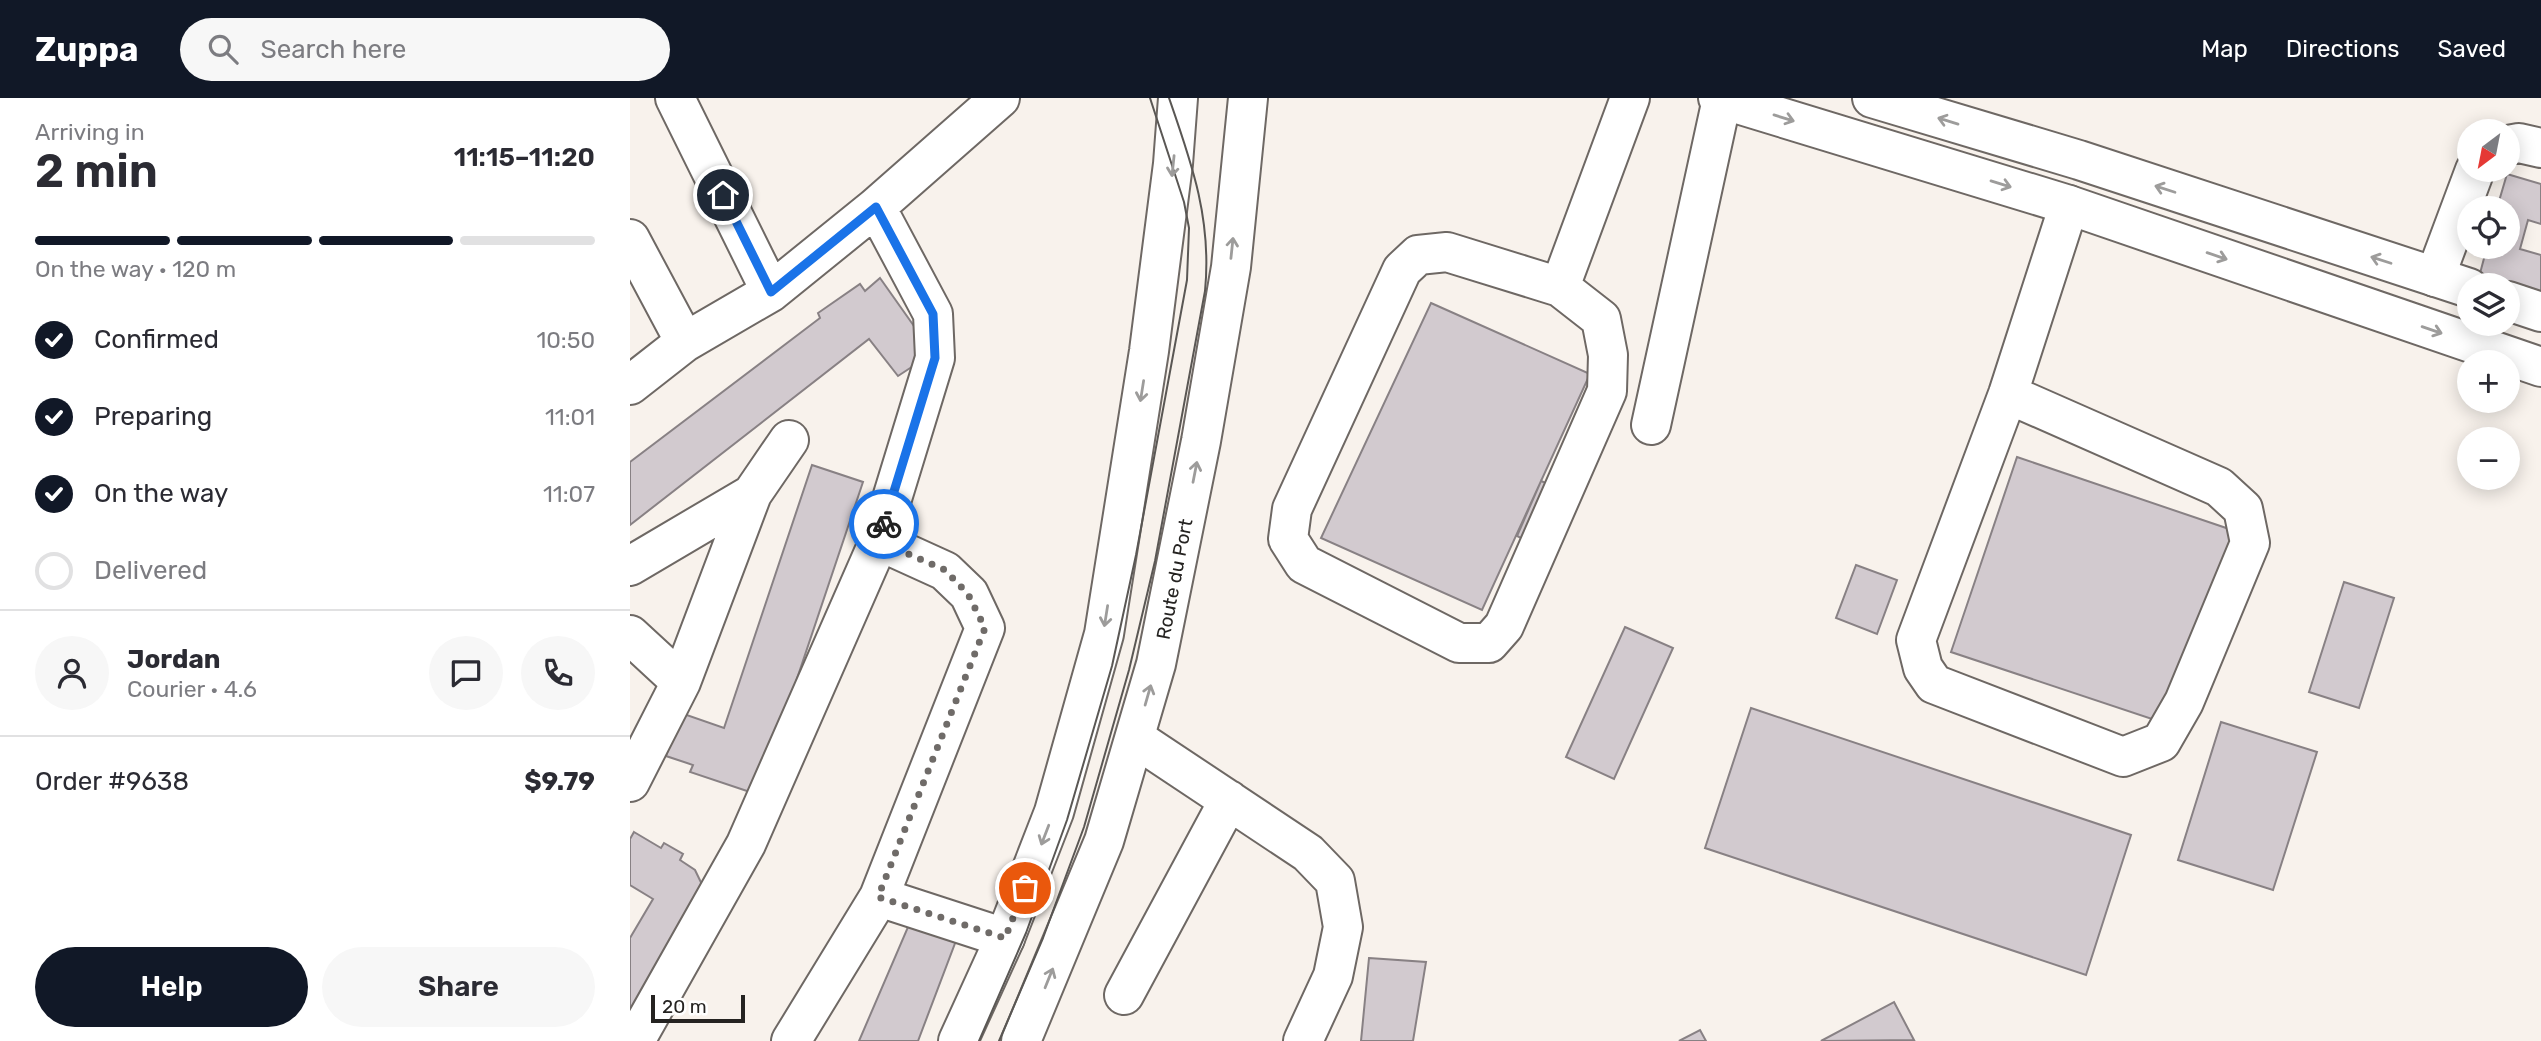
<!DOCTYPE html>
<html lang="en">
<head>
<meta charset="utf-8">
<style>
  :root { --surface:#fff; --page:#f7f7f7; --text:#2b2b33; --muted:#7c7c81; --line:#e1e1e2; --accent:#111827 }
  body { margin:0; font-family:Rubik,sans-serif; background:var(--page); color:var(--text); height:100vh; display:flex; flex-direction:column; font-size:26px; white-space:nowrap }
  * { box-sizing:border-box; margin:0 }
  p { font-size:23px; color:var(--muted) }
  .icon { flex:none; width:38px; height:38px; fill:none; stroke:currentColor; stroke-width:2; stroke-linecap:round; stroke-linejoin:round }
  .map { position:relative; flex:1; overflow:hidden }
  .details { display:flex; flex-direction:column; background:var(--surface); width:630px }
  .details>* { flex:none }
  .needle { width:46px; rotate:212deg }
  .tools { position:absolute; left:1827px; top:21px; display:grid; gap:14px }
  .tools a { display:grid; place-items:center; width:63px; height:63px; border-radius:50%; background:var(--surface); box-shadow:0 4px 18px #0003; font-size:35px }
  .scale { position:absolute; left:21px; bottom:18px; width:94px; box-sizing:border-box; padding-left:7px; border:4px solid #252321; border-top:0; font-size:19px; line-height:24px; white-space:nowrap; color:#252321; -webkit-text-stroke:5px #fff; paint-order:stroke }
  .pin { position:absolute; display:grid; place-items:center; width:60px; height:60px; color:#fff; margin:-30px; border:4px solid #fff; border-radius:50%; box-shadow:0 2px 7px #0007 }
  .courier { position:absolute; display:grid; place-items:center; width:70px; height:70px; margin:-35px; border:5px solid #1a73e8; border-radius:50%; background:#fff; color:#222; box-shadow:0 2px 9px #0007 }
  .headline em { font-style:normal; font-weight:600 }
  .headline div { display:flex; flex-direction:column-reverse }
  .headline { display:flex; align-items:center; justify-content:space-between; height:119px; padding:0 35px }
  h1 { font-size:46px; font-weight:600; line-height:52px }
  .bar { display:grid; grid-template-columns:repeat(4,1fr); gap:10px 7px; align-content:center; height:84px; padding:0 35px }
  .bar i { height:9px; border-radius:5px; background:var(--line) }
  .bar .current { background:var(--accent) }
  .bar p { grid-column:span 4 }
  .line { display:flex; align-items:center; gap:18px; padding:0 35px; border-top:2px solid var(--line) }
  .line div { flex:1 }
  .round { display:grid; place-items:center; flex:none; width:74px; height:74px; border-radius:37px; background:var(--page) }
  ol { padding:0 35px; list-style:none }
  li { display:flex; align-items:center; gap:21px; height:77px }
  li p { margin-inline-start:auto }
  li .icon { padding:7px; border-radius:50%; background:var(--accent); color:#fff; stroke-width:4 }
  li:last-child { color:var(--muted) }
  li i { width:38px; height:38px; border:4px solid var(--line); border-radius:50% }
  .action { display:flex; gap:14px; margin-top:auto; padding:14px 35px }
  .action a { flex:1; height:80px; border-radius:42px; background:var(--accent); color:#fff; font-size:28px; font-weight:600; line-height:80px; text-align:center }
  .action a+a { background:var(--page); color:var(--text) }
  header { display:flex; align-items:center; gap:42px; box-sizing:border-box; height:98px; padding:0 35px; background:var(--accent); color:#fff }
  header strong { font-size:33px }
  nav { display:flex; gap:38px; margin-inline-start:auto; font-size:24px }
  .search { width:490px; height:63px; background:var(--page); display:flex; align-items:center; gap:18px; box-sizing:border-box; padding:0 24px; border-radius:38px; color:var(--muted); font-size:26px }
  main { display:flex; flex:1; min-height:0 }
  .map>svg:first-child { display:block }
</style>
</head>
<body>
<header>
<strong>Zuppa</strong>
<div class="search"><svg class="icon" aria-label="search" viewBox="0 0 24 24"><circle cx="10" cy="10" r="6"/><path d="M15 15l6 6"/></svg>Search here</div>
<nav><a>Map</a><a>Directions</a><a>Saved</a></nav>
</header>
<main>
<section class="details">
<div class="headline"><div><h1>2 min</h1><p>Arriving in</p></div><em>11:15–11:20</em></div>
<div class="bar"><i class="current"></i><i class="current"></i><i class="current"></i><i></i><p>On the way · 120 m</p></div>
<ol>
<li><svg class="icon" aria-label="check" viewBox="0 0 24 24"><path d="M5 12l5 5 9-10"/></svg>Confirmed<p>10:50</p></li>
<li><svg class="icon" aria-label="check" viewBox="0 0 24 24"><path d="M5 12l5 5 9-10"/></svg>Preparing<p>11:01</p></li>
<li><svg class="icon" aria-label="check" viewBox="0 0 24 24"><path d="M5 12l5 5 9-10"/></svg>On the way<p>11:07</p></li>
<li><i></i>Delivered</li>
</ol>
<div class="line" style="height:126px"><a class="round"><svg class="icon" aria-label="person" viewBox="0 0 24 24"><circle cx="12" cy="8" r="4"/><path d="M4 21q1-7 8-7t8 7"/></svg></a><div><b>Jordan</b><p>Courier · 4.6</p></div><a class="round"><svg class="icon" aria-label="chat" viewBox="0 0 24 24"><path d="M4 5h16v11H9l-5 4z"/></svg></a><a class="round"><svg class="icon" aria-label="phone" viewBox="0 0 24 24"><path d="M5 4h4l2 5-3 2q2 4 5 5l2-3 5 2v4C11 20 4 13 5 4z"/></svg></a></div>
<div class="line" style="height:91px"><div>Order #9638</div><b>$9.79</b></div>
<div class="action"><a>Help</a><a>Share</a></div>
</section>
<div class="map">
<svg width="1911" height="943" viewBox="0 0 1911 943">
  <rect width="100%" height="100%" fill="#f8f2ec"/>
  <path fill="#d2cacf" stroke="#888184" stroke-width="2" d="M1877,76L1911,86V126L1898,122L1890,151L1911,157V200L1878,187H1864L1848,183L1857,149H1878V110H1867Z
    M250,180L303,255L268,278L239,241L0,427V364L190,220L188,215L230,186L235,193Z
    M801,205L960,276L852,512L691,440Z
    M1387,359L1605,433L1540,627L1321,554Z
    M182,367L233,384L135,676L123,695L60,674L63,667L36,658L51,615L94,630Z
    M911,383L928,390L903,446L887,438Z
    M1226,467L1267,482L1247,536L1206,520Z
    M1714,484L1764,500L1729,610L1679,594Z
    M995,529L1043,550L984,681L936,659Z
    M1121,610L1501,737L1456,877L1075,750Z
    M1591,624L1687,654L1643,792L1548,762Z
    M4,734L31,750L34,745L53,756L50,762L65,772L79,801L0,930V840L23,801L0,787V741Z
    M281,822L327,840L288,943H229Z
    M739,860L796,864L783,943H731Z
    M1264,904L1284,942L1191,943Z
    M1070,932L1076,943H1049Z"/>
  <g fill="none" stroke-linecap="round" stroke-linejoin="round">
    <defs>
      <path id="minor" d="M45,0L141,194
        M1878,47L1889,45L1911,50
        M0,141L55,244
        M817,154L930,189L971,221L978,257L977,293L874,528L859,545H829L674,466L658,441L662,411L772,172L788,157Z
        M1805,179L1845,72
        M930,189L1000,0
        M0,287L55,244L141,194L246,109L370,0
        M1378,296L1589,389L1613,411L1620,445L1554,604L1531,644L1493,659L1304,586L1293,570L1286,542L1378,296L1439,107
        M1021,327L1092,1
        M0,468L122,396
        M0,537L51,584
        M505,640L678,755L705,783L713,829L703,878L673,943
        M0,684L51,584L122,396L159,342
        M249,799L375,840
        M494,897L599,702
        M5,943L116,746L249,443L305,260L303,216L246,109
        M161,943L249,799L355,530L339,496L315,473L249,443"/>
      <path id="major" d="M1088,0L1439,107L1911,269
        M1242,0L1449,62L1839,190
        M1878,203L1911,214
        M328,943L375,840L424,714L474,536L519,253L543,66L548,0
        M391,943L474,743L526,566L571,343L601,169L618,0"/>
    </defs>
    <use href="#minor" stroke="#6e6864" stroke-width="42"/>
    <use href="#major" stroke="#6e6864" stroke-width="42"/>
    <use href="#minor" stroke="#fff" stroke-width="38"/>
    <use href="#major" stroke="#fff" stroke-width="38"/>
    <path stroke="#5a5754" stroke-width="2" d="M349,943L396,835L437,722L482,568L506,457L557,182L559,130L554,104L520,0
      M369,943L413,840L454,729L499,572L525,463L575,193C582,122 562,66 539,0"/>
  </g>
  <defs><path id="oneway-shaft" d="M-6 0H5M1.5-3L5.5 0L1.5 3" fill="none" stroke-width="1.6" stroke-linecap="round" stroke-linejoin="round" transform="scale(1.75)"/></defs>
  <g stroke="#9d9c9b">
    <use href="#oneway-shaft" transform="translate(1154 20) rotate(17)"/>
    <use href="#oneway-shaft" transform="translate(1318 23) rotate(-163)"/>
    <use href="#oneway-shaft" transform="translate(543 68) rotate(96)"/>
    <use href="#oneway-shaft" transform="translate(1371 86) rotate(17)"/>
    <use href="#oneway-shaft" transform="translate(1535 91) rotate(-162)"/>
    <use href="#oneway-shaft" transform="translate(602 150) rotate(-84)"/>
    <use href="#oneway-shaft" transform="translate(1587 158) rotate(19)"/>
    <use href="#oneway-shaft" transform="translate(1751 162) rotate(-162)"/>
    <use href="#oneway-shaft" transform="translate(1802 232) rotate(19)"/>
    <use href="#oneway-shaft" transform="translate(512 293) rotate(99)"/>
    <use href="#oneway-shaft" transform="translate(565 374) rotate(-79)"/>
    <use href="#oneway-shaft" transform="translate(476 518) rotate(99)"/>
    <use href="#oneway-shaft" transform="translate(518 597) rotate(-74)"/>
    <use href="#oneway-shaft" transform="translate(415 737) rotate(111)"/>
    <use href="#oneway-shaft" transform="translate(419 880) rotate(-68)"/>
  </g>
  <g fill="none" stroke-linecap="round" stroke-linejoin="round">
    <path stroke="#6f6b68" stroke-width="7" stroke-dasharray="0 12.6" d="M254,426L249,443L315,472L338,496L355,530L248,799L375,840L395,790"/>
    <path stroke="#1a73e8" stroke-width="9" d="M93,97L141,194L246,109L303,216L305,260L254,426"/>
  </g>
  <g text-anchor="middle" stroke-width="6" stroke-linejoin="round" paint-order="stroke">
    <g font-size="19" fill="#252321" stroke="#fff">
      <text transform="translate(544 481) rotate(-79)" y="7">Route du Port</text>
    </g>
  </g>
</svg>
<div class="tools">
<a><svg class="needle" viewBox="-14 -14 28 28"><path d="M0-13l5 13h-10z" fill="#e53935"/><path d="M0 13l5-13h-10z" fill="#7c7c81"/></svg></a>
<a><svg class="icon" aria-label="locate" viewBox="0 0 24 24"><circle cx="12" cy="12" r="6"/><path d="M12 2v4M12 18v4M2 12h4M18 12h4"/></svg></a>
<a><svg class="icon" aria-label="layers" viewBox="0 0 24 24"><path d="M12 4l9 5-9 5-9-5zM3 14l9 5 9-5"/></svg></a>
<a>+</a>
<a>−</a>
</div>
<div class="scale">20 m</div>
<div class="pin" style="left:395px;top:790px;background:#ea580c"><svg class="icon" aria-label="bag" viewBox="0 0 24 24"><path d="M5 8h14l-1 12H6zM9 8a3 3 0 0 1 6 0"/></svg></div>
<div class="pin" style="left:93px;top:97px;background:#1f2937"><svg class="icon" aria-label="home" viewBox="0 0 24 24"><path d="M3 11l9-7 9 7M6 9v11h12V9"/></svg></div>
<div class="courier" style="left:254px;top:426px"><svg class="icon" aria-label="bike" viewBox="0 0 24 24"><circle cx="6" cy="16" r="4"/><circle cx="18" cy="16" r="4"/><path d="M6 16l4-8h5l3 8M10 8l3 8H6M13 5h3"/></svg></div>
</div>
</main>
</body>
</html>
